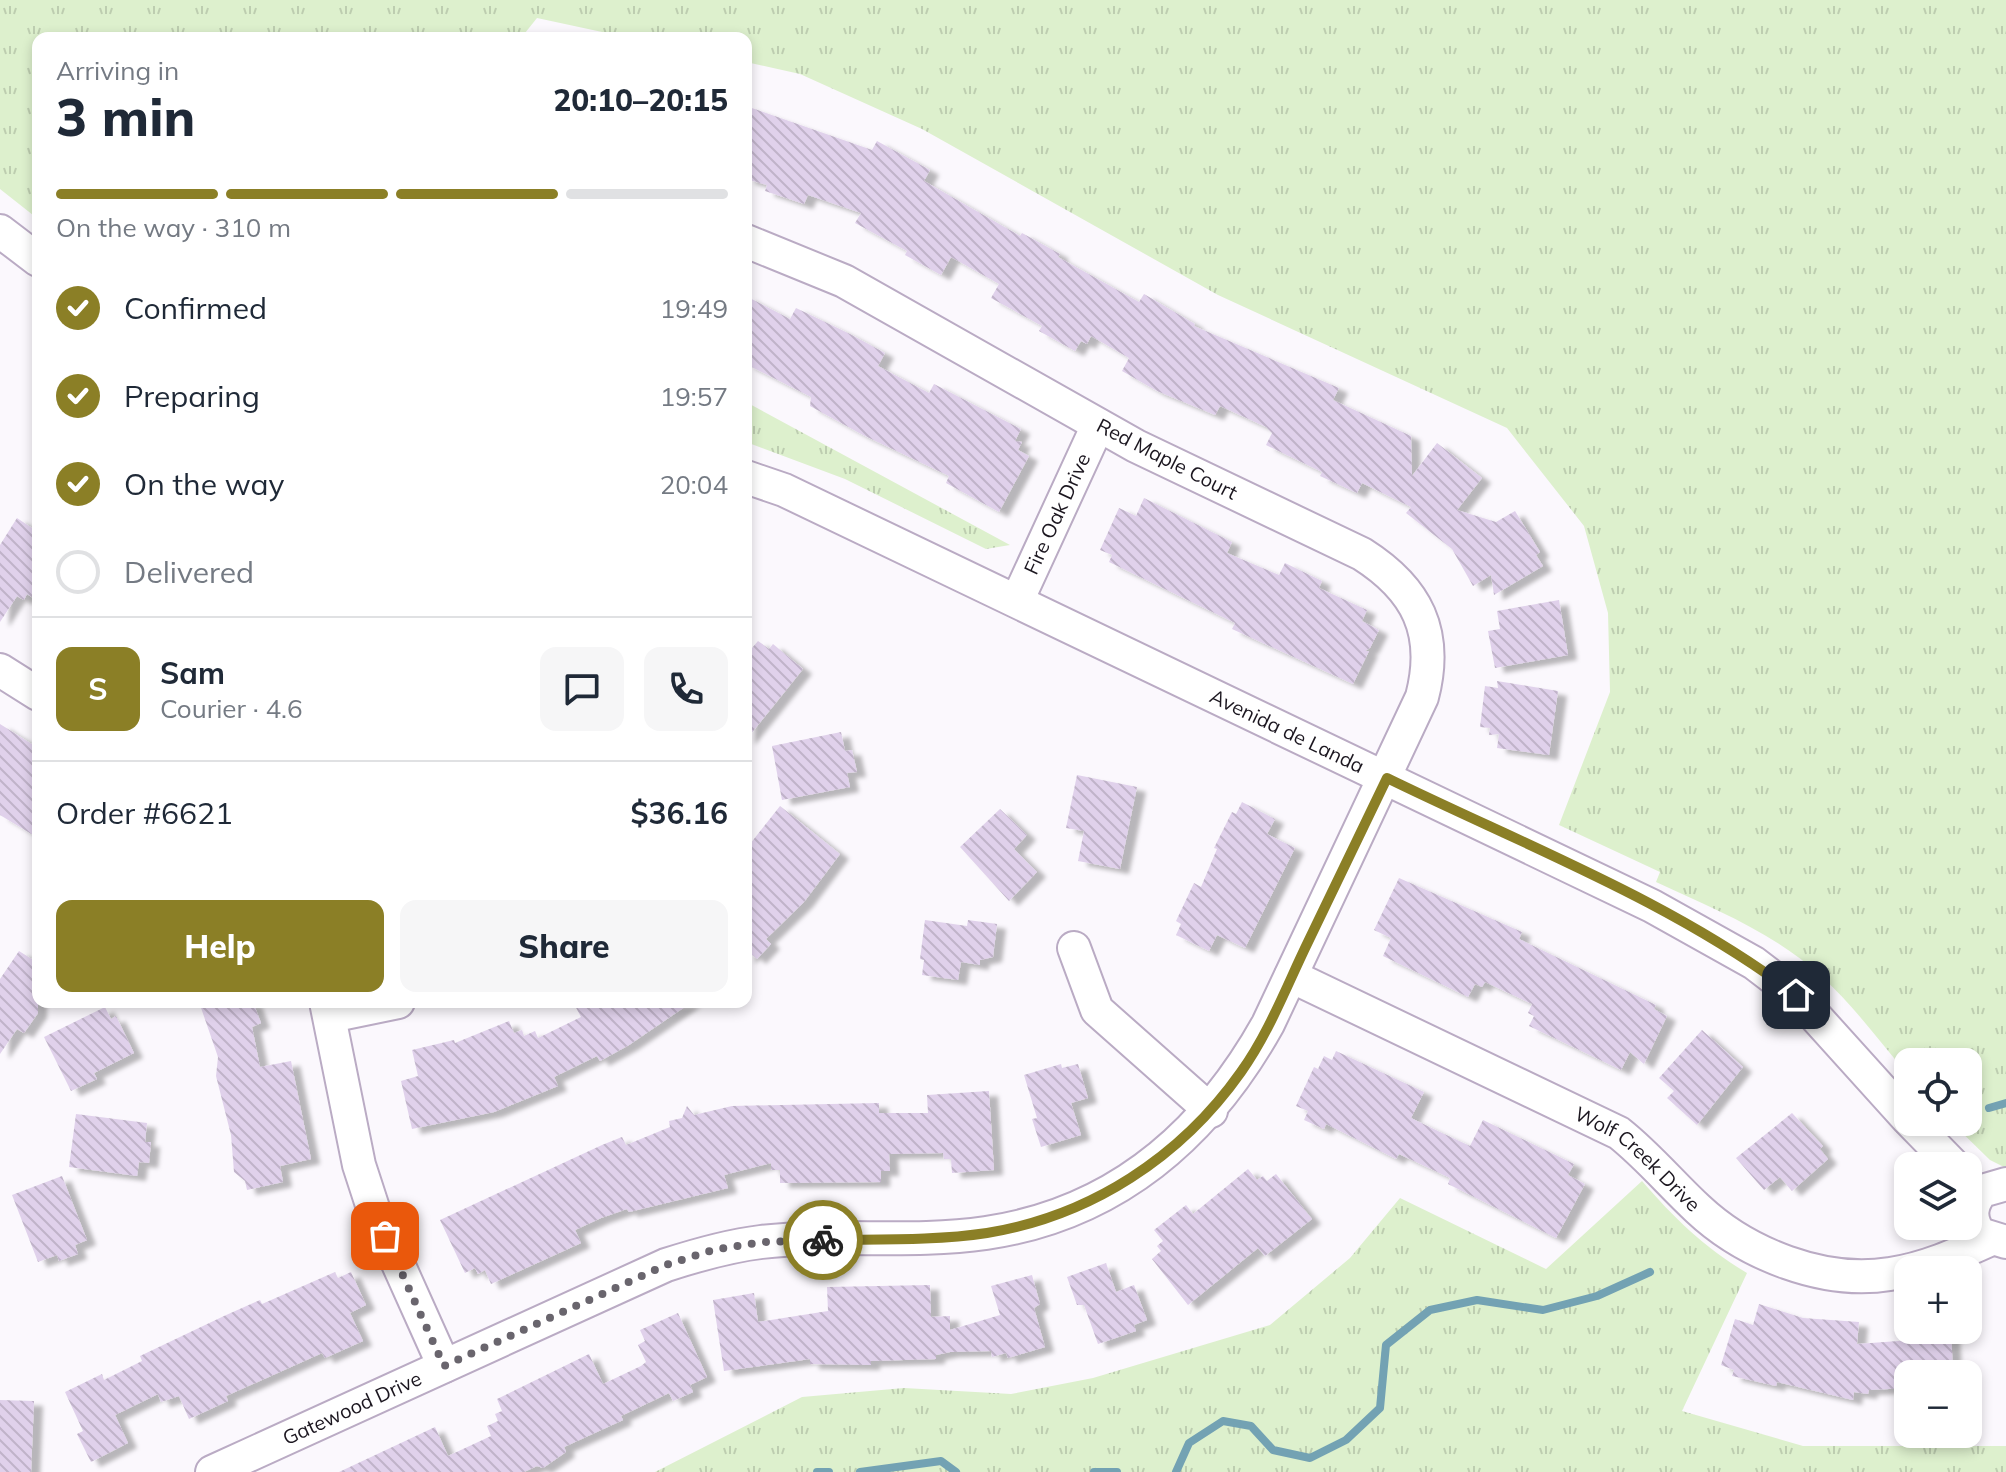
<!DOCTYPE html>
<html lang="en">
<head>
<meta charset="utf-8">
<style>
  :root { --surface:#fff; --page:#f6f6f7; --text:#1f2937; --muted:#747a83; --line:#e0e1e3; --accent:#8b7f26 }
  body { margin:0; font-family:Mulish,sans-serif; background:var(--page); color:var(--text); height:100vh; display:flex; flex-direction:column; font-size:30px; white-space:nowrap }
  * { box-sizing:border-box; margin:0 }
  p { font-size:26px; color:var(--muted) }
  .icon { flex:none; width:44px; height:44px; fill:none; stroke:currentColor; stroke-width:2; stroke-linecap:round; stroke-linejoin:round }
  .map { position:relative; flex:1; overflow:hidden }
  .side { position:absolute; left:32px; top:32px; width:720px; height:976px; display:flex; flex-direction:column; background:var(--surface); border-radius:16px; box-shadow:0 4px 12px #0003 }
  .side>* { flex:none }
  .buttons { position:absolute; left:1894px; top:1048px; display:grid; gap:16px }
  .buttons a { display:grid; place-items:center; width:88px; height:88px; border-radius:16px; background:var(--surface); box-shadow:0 4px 12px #0003; font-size:40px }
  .pin { position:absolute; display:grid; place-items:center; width:68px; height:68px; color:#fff; margin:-34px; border-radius:16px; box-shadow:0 4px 12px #0006 }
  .courier { position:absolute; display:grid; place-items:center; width:80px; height:80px; margin:-40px; border:6px solid #8b7f26; border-radius:50%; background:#fff; color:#222; box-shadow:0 2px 10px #0007 }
  .head em { font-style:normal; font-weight:800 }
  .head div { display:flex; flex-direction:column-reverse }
  .head { display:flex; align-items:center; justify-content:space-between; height:136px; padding:0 24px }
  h1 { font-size:52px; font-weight:800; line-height:60px }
  .bar { display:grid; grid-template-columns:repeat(4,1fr); gap:12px 8px; align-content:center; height:96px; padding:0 24px }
  .bar i { height:10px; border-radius:6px; background:var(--line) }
  .bar .selected { background:var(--accent) }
  .bar p { grid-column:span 4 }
  .line { display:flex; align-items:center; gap:20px; padding:0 24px; border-top:2px solid var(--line) }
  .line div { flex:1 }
  .round { display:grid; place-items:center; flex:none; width:84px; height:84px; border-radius:16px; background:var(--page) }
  ol { padding:0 24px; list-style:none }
  li { display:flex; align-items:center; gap:24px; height:88px }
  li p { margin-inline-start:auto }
  li .icon { padding:8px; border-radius:50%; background:var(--accent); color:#fff; stroke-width:4 }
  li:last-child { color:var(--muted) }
  li i { width:44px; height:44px; border:4px solid var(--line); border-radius:50% }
  .button { display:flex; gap:16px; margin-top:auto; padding:16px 24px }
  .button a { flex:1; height:92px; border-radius:16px; background:var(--accent); color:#fff; font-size:32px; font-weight:800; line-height:92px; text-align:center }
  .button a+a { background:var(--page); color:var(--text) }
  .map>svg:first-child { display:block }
</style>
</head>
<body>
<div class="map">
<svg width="2006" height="1472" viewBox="0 0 2006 1472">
  <defs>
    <pattern id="grass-tufts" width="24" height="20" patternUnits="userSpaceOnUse" patternTransform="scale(2)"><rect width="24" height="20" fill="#ddf0cd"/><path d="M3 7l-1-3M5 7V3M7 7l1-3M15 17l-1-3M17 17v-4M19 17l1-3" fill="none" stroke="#bdcdb0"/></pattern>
    <pattern id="building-back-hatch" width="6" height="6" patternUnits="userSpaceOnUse" patternTransform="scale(2)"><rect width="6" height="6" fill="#e0d1eb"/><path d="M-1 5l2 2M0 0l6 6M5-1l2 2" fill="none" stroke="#c0b3c9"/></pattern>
    <filter id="shadow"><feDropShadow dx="9" dy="5" stdDeviation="2" flood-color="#0004"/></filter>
  </defs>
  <rect width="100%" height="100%" fill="#fbf8fd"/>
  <path fill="url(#grass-tufts)" d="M0,0H2006V1168L1990,1160L1951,1122H1968V1062H1908V1075C1880,1042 1854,1006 1822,977C1775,933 1714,909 1656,882L1660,872L1559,825L1610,692L1608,613L1584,526L1507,428L1218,295L922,129L800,74L746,62V38H630L537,18L521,38H38V219L0,189Z
    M746,402L1010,545L986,549L845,479L746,442Z
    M1642,1181C1674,1218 1705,1248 1747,1273L1682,1411L1803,1446H2006V1472H655L802,1397L904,1388L1011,1394L1093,1378L1270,1325L1350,1258L1400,1198L1546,1269Z"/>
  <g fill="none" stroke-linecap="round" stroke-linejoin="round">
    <path stroke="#73a2b3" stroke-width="8" d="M1989,1108L2006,1103
      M817,1472H829
      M860,1472L941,1461L956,1472
      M1094,1472H1117
      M1176,1472L1189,1443L1223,1421L1251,1426L1273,1450L1310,1458L1346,1440L1380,1408L1386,1345L1430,1310L1477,1300L1543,1310L1597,1296L1650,1272"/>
  </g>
  <path fill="url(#building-back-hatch)" filter="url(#shadow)" d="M746,106L872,150L877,141L930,170L924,181L1020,236L1022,233L1060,254L1058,257L1139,302L1144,294L1195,324L1194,326L1339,388L1333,400L1411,436L1412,476L1437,443L1482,478L1457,510L1496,522L1515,511L1540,552L1536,555L1543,566L1494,595L1491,575L1473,586L1452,549L1406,513L1411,507L1362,483L1357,493L1320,476L1322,472L1266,445L1272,433L1266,427L1220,406L1215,415L1157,391L1122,371L1129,358L1091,336L1087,344L1081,341L1075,351L1039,331L1042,326L991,298L999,284L951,257L941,275L905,255L907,251L855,223L861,213L808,195L804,204L765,191L767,185L746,179Z
    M746,296L790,319L796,308L850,334L885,353L878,366L929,393L934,384L1021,429L1015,441L1022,442L1018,450L1029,456L999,512L946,483L949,476L863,435L810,406L811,397L746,364Z
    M1144,498L1232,542L1227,553L1279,575L1285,563L1322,581L1319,588L1367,610L1362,621L1379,630L1370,648L1365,651H1369L1353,684L1232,629L1235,623L1109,562L1112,555L1100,550L1119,508L1136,516Z
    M17,518L38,532V601L27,594L24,600L17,596L0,622V545Z
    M1559,600L1568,655L1495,668L1488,631L1500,629L1497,611Z
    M758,641L769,649L773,644L803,669L746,740V655Z
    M1497,681L1558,691L1549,755L1497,748L1499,734L1489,735L1490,728L1480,727L1485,686L1498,688Z
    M0,724L38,748V838L0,815Z
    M841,732L845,751L852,750L857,772L847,773L850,787L782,800L772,746Z
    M1077,775L1137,787L1120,869L1078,861L1084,831L1066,828Z
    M1242,802L1275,819L1267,834L1295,848L1245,948L1217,935L1209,951L1176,935L1181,924L1176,921L1194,883L1201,887L1217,849L1214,848L1232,812L1236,814Z
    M780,806L840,854L804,902L766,939L771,944L757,959L751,954L746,959V849Z
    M1000,809L1027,835L1014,849L1037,872L1009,901L960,847Z
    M1399,878L1522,932L1519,939L1656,1005L1654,1009L1667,1016L1644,1064L1630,1052L1621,1070L1529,1026L1534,1016L1528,1013L1532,1004L1485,982L1482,987L1475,984L1468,997L1383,956L1391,938L1374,930Z
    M925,920L967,926L968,920L997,924L993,957L980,960V965L961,962L958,980L922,975L924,960L920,959Z
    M19,951L38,963V1013L24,1033L17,1029L0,1054V979Z
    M199,1002H253L261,1023L252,1027L260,1067L291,1061L311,1159L280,1166L283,1182L247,1190L245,1181L234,1172L231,1135L216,1076L218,1057Z
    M573,1002H692L629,1045L600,1061L597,1056L554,1077L558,1086L494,1112L412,1129L401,1081L418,1076L412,1050L454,1040L455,1043L509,1021L514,1033L522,1030L524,1036L535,1031L538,1038L581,1017Z
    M105,1007L111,1019L116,1016L134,1053L94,1073L97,1079L71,1091L44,1037Z
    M1702,1030L1743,1067L1697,1125L1667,1098L1674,1091L1659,1078Z
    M1336,1051L1424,1092L1411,1118L1440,1132L1470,1146L1483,1120L1574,1164L1568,1175L1585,1184L1556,1238L1448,1184L1450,1178L1399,1154L1396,1159L1326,1124L1324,1129L1304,1120L1308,1111L1296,1106L1314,1067L1318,1069L1324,1056L1332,1060Z
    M1061,1064L1062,1068L1078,1064L1088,1098L1071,1103L1081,1135L1041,1147L1032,1119L1037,1118L1024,1075Z
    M989,1091L994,1170L952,1173L951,1159H944L943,1153L889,1154L890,1171H881V1182L780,1183V1170H771V1163L724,1175L728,1188L629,1212L627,1209L601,1218L575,1230L581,1243L491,1284L485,1270L478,1274L475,1268L465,1273L440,1220L602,1145L622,1137L626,1145L670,1127L669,1121L682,1118L687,1106L694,1115L732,1106L879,1103V1113H928L927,1095Z
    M1792,1113L1823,1146L1820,1149L1828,1159L1792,1191L1780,1177L1764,1190L1736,1158Z
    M76,1114L147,1123L145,1142H151L149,1163L139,1162L137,1176L69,1167Z
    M1248,1169L1257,1180L1263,1176L1267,1181L1276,1174L1312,1219L1265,1256L1258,1248L1188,1305L1152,1259L1161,1251L1157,1246L1163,1241L1154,1230L1186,1205L1193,1214Z
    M62,1176L87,1240L75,1245L78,1254L59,1261L57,1255L38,1262L12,1195Z
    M1106,1263L1116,1292L1134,1285L1147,1320L1134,1325L1136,1331L1098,1344L1084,1305H1077L1067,1277Z
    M335,1272L338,1278L351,1272L366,1305L350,1313L363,1341L325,1358L322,1353L226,1396L228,1401L189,1419L179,1396L161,1402L158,1394L115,1415L128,1443L91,1462L77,1434L83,1431L65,1392L102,1374L104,1380L142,1361L140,1356L224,1316L260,1300L262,1304Z
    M1032,1275L1040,1304L1034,1308L1045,1347L1008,1358L1006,1353L992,1357L991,1351L950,1352L936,1355V1359L871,1361V1365L810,1364V1359L724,1371L713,1300L754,1293L758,1322L828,1311L827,1287L930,1285L931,1317L950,1316V1330L1000,1315L991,1286Z
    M1759,1304L1803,1318L1859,1322L1857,1344L1912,1340L1911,1330H1951L1953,1374H1908V1388L1869,1390L1868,1394L1854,1392L1853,1400L1777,1382L1776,1386L1732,1376L1734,1370L1721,1365L1735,1319L1753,1325Z
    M678,1313L707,1377L690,1385L693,1392L673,1401L669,1393L621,1416L623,1420L564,1447L566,1452L543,1468L537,1466L524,1472H339L435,1427L448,1456L491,1436L487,1426L498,1421L495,1414L502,1411L497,1399L589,1354L603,1384L641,1366L646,1362L638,1345L645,1341L640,1330Z
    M0,1400L34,1401L31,1472H0Z"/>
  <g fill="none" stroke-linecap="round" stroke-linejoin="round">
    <defs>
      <g id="minor">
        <path d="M0,231L38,260"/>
        <path id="s1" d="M746,477L784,490L1652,906L1754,963L1796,995L1908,1119"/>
        <path id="s2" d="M1017,601L1098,425"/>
        <path d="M0,670L38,694"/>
        <path d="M1074,948L1097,1010L1211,1111"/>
        <path id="s3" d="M1291,976L1619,1133C1648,1156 1671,1184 1698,1209C1746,1254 1824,1285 1890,1274C1925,1269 1958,1254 1989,1240"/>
        <path d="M326,1002L359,1165L373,1208L444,1366"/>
        <path d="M330,1016L398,1002"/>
        <path d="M1911,1122L1954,1166"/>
        <path d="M2006,1184L1982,1191C1970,1205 1969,1219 1980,1234L2006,1242"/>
        <path id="s4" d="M212,1472L666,1265C697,1255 728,1246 761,1242C835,1233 911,1244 986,1233C1115,1214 1206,1135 1268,1024L1422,697C1439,632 1417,589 1362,554L1136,446L844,281L746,241"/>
      </g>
    </defs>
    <use href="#minor" stroke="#baabc4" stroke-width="36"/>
    <use href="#minor" stroke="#fff" stroke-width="32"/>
  </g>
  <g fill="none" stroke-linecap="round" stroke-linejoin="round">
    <path stroke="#69656d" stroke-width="8" stroke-dasharray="0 14.4" d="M385,1236L444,1366L666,1265L713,1250L763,1242L823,1240"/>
    <path stroke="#8b7f26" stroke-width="10" d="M823,1240C877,1239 934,1241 987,1233C1091,1216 1181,1157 1241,1072C1269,1033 1287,985 1308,942C1334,888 1360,833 1387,778C1524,845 1674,902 1796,995"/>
  </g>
  <g text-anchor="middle" stroke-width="6" stroke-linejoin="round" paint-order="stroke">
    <g font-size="20" fill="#1b161f" stroke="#fff">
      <text transform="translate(1167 459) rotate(27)" y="7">Red Maple Court</text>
      <text dy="7" stroke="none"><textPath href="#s2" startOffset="96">Fire Oak Drive</textPath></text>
      <text dy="7" stroke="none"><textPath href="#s1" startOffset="598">Avenida de Landa</textPath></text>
      <text dy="7" stroke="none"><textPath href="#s3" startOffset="394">Wolf Creek Drive</textPath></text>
      <text dy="7" stroke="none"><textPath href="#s4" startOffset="154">Gatewood Drive</textPath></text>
    </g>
  </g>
</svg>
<div class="buttons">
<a><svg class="icon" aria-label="locate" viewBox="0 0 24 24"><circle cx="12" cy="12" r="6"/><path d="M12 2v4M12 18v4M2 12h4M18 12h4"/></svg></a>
<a><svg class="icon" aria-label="layers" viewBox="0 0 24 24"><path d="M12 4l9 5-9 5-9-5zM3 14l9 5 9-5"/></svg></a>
<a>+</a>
<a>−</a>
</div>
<div class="pin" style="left:385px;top:1236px;background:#ea580c"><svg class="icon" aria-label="bag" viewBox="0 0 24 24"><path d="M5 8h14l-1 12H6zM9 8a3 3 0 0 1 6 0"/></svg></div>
<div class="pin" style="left:1796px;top:995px;background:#1f2937"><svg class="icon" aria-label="home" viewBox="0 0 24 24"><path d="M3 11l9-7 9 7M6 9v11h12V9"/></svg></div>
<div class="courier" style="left:823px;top:1240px"><svg class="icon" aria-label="bike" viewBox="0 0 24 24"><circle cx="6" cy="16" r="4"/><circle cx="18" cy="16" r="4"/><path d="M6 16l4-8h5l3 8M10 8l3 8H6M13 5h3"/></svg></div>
<section class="side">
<div class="head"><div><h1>3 min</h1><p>Arriving in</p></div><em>20:10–20:15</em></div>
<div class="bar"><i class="selected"></i><i class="selected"></i><i class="selected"></i><i></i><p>On the way · 310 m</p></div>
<ol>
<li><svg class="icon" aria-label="check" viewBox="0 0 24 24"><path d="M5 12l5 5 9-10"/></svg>Confirmed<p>19:49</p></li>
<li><svg class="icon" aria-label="check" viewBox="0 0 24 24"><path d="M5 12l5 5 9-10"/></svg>Preparing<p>19:57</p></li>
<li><svg class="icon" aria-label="check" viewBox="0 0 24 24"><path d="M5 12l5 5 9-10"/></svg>On the way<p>20:04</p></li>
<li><i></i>Delivered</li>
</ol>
<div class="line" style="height:144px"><b class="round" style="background:var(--accent);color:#fff">S</b><div><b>Sam</b><p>Courier · 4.6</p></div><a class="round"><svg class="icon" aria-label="chat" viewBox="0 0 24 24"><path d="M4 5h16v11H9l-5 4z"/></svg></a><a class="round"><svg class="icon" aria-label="phone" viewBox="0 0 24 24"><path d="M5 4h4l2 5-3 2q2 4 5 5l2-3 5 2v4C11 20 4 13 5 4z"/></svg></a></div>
<div class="line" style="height:104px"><div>Order #6621</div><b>$36.16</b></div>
<div class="button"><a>Help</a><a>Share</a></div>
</section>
</div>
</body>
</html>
